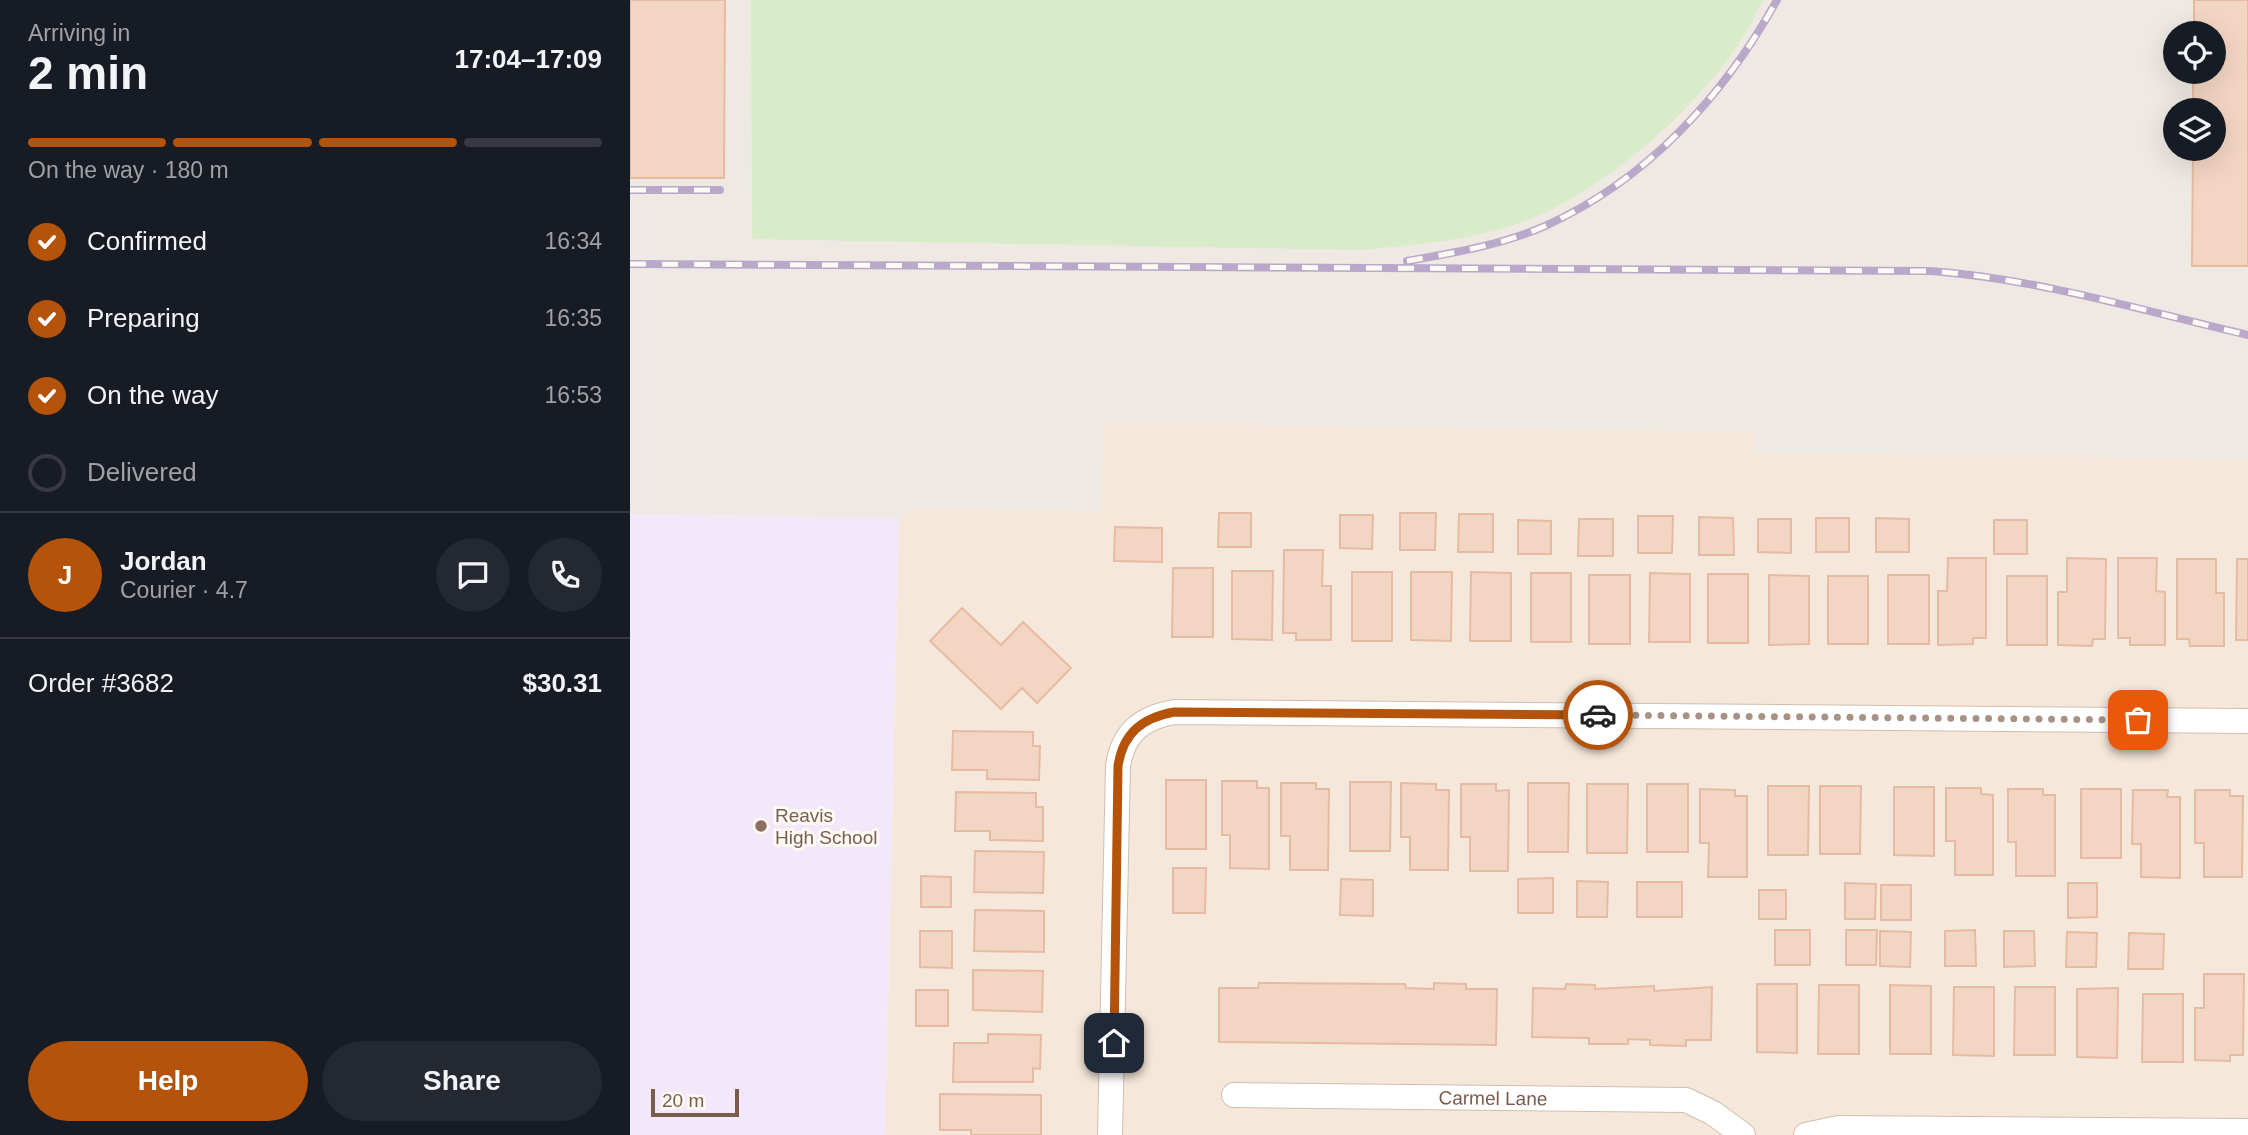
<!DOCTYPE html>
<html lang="en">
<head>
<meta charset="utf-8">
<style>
  :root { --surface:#171b24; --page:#242831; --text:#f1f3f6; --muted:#9ea1a6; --line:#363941; --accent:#b45309 }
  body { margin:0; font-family:Arial,sans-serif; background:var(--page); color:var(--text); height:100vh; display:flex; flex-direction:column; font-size:26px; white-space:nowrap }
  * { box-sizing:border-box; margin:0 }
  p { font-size:23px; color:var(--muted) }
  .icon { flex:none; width:38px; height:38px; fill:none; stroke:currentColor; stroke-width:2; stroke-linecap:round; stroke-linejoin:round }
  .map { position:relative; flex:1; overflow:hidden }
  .details { display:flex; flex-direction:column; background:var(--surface); width:630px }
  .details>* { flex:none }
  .controls { position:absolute; left:1533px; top:21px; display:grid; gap:14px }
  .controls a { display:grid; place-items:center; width:63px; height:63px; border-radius:50%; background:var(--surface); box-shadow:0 7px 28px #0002; font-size:35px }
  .scale { position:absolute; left:21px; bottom:18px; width:88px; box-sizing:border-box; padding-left:7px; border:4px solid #7a5c4d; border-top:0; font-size:19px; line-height:24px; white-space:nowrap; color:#7a5c4d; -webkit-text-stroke:5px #fffaf3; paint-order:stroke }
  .pin { position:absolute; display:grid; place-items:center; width:60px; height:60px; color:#fff; margin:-30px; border-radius:14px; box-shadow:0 4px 10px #0006 }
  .courier { position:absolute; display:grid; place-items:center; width:70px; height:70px; margin:-35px; border:5px solid #b45309; border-radius:50%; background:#fff; color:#222; box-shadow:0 2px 9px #0007 }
  .head em { font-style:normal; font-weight:800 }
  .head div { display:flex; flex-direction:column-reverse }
  .head { display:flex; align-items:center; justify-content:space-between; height:119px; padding:0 28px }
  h1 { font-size:46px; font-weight:800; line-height:52px }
  .bar { display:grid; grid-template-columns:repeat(4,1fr); gap:10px 7px; align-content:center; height:84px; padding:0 28px }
  .bar i { height:9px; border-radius:5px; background:var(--line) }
  .bar .on { background:var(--accent) }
  .bar p { grid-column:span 4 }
  .line { display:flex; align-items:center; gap:18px; padding:0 28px; border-top:2px solid var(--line) }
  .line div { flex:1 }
  .round { display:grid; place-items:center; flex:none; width:74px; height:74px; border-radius:37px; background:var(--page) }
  ol { padding:0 28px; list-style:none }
  li { display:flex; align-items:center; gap:21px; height:77px }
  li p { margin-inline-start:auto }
  li .icon { padding:7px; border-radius:50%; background:var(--accent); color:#fff; stroke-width:4 }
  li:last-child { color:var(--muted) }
  li i { width:38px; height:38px; border:4px solid var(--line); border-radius:50% }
  .cta { display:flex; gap:14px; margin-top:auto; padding:14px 28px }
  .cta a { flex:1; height:80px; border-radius:42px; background:var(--accent); color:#fff; font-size:28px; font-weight:800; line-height:80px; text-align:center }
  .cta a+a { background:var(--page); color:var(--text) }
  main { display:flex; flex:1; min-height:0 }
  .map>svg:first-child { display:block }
</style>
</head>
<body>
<main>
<section class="details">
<div class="head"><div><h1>2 min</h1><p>Arriving in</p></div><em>17:04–17:09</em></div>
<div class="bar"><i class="on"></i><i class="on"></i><i class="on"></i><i></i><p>On the way · 180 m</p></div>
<ol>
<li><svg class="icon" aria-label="check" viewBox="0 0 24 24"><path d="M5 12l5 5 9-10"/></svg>Confirmed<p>16:34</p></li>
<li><svg class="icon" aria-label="check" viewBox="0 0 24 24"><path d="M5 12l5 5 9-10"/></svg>Preparing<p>16:35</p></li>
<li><svg class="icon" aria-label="check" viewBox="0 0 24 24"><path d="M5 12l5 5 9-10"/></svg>On the way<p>16:53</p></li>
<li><i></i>Delivered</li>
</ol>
<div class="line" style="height:126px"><b class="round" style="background:var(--accent);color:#fff">J</b><div><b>Jordan</b><p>Courier · 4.7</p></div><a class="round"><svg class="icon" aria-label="chat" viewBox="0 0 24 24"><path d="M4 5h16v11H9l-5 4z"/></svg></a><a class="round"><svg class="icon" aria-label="phone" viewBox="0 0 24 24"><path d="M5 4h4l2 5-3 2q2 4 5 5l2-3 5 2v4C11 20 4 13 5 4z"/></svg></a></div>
<div class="line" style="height:91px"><div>Order #3682</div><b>$30.31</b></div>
<div class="cta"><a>Help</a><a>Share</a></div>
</section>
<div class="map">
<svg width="1618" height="1135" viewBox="0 0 1618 1135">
  <rect width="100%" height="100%" fill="#fdf6ec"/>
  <path fill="#f5e8da" d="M473,423L1126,432L1127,453L1618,459V1135H255L269,518L282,508L470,511Z"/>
  <path fill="#efe9e4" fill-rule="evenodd" d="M0,0H1618V459L1126,453L1125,432L474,423L471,511L283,508L269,518L0,514ZM1545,33H1584V72H1545ZM1545,110H1584V149H1545Z"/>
  <path fill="#f3e8fa" d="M0,514L269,518L255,1135H0Z"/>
  <path fill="#d8ecc9" d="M121,0H1133C1125,14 1119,29 1110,42C1063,113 965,199 884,225C835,241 782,245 731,250L122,239Z"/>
  <path fill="#f3d5c3" stroke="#e6bba3" stroke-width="2" d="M0,0H95L94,178H0Z
    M1564,0H1618V266H1562L1563,149H1584V110H1563V72H1584V33H1564Z
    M589,513H621V547H588Z
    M770,513H806L805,550H770Z
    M829,514H863V552H828Z
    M710,515H743L742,549L710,548Z
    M1008,516H1043L1042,553H1008Z
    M1069,517L1103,518L1104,555H1069Z
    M1186,518H1219V552H1186Z
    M1246,518L1279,519V552H1246Z
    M949,519H983V556H948Z
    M1128,519H1161V553L1128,552Z
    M888,520L921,521V554H888Z
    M1364,520H1397V554H1364Z
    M485,527L532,528V562L484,561Z
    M654,550H693L692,586H701V640H666V633H653Z
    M1318,558H1356V638H1343V644L1308,645V591H1317Z
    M1437,558L1476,559L1475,639H1463L1462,646L1428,645V592H1437Z
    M1488,558H1527L1526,591L1535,592V645H1500V638H1488Z
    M1547,559H1586V593H1594V646H1560L1559,639H1547Z
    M1607,559H1618V640H1606Z
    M543,568H583V637H542Z
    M602,571H643L642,640L602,639Z
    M722,572H762V641H722Z
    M781,572H822L821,641L781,640Z
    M841,572L881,573V641H840Z
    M901,573H941V642H901Z
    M1020,573L1060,574V642H1019Z
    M1078,574H1118V643H1078Z
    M959,575H1000V644H959Z
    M1139,575L1179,576V644L1139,645Z
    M1258,575H1299V644H1258Z
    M1198,576H1238V644H1198Z
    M1377,576H1417V645H1377Z
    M332,608L371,645L393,622L441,668L407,703L392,688L371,709L300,641Z
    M323,731L403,732V746H410L409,780L357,779V770H322Z
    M536,780H576V849H536Z
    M592,781H627V788H639V869L600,868V835H592Z
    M720,782H761L760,851H720Z
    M651,783H686V789H699L698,870H660V836H651Z
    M771,783L806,784V790H819L818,870H780V837H771Z
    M898,783H939L938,852H898Z
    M831,784H866V791L879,790L878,871H840V837H831Z
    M957,784H998L997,853H957Z
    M1017,784H1058V852H1017Z
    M1138,786H1179L1178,855H1138Z
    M1190,786H1231L1230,854H1190Z
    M1264,787H1304V856L1264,855Z
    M1316,788H1351V794L1363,795V875H1325V841H1316Z
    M1070,789L1105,790V796H1117V877H1078L1079,843H1070Z
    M1378,789H1413V795H1425V876H1386V842H1378Z
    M1451,789H1491V858H1451Z
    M1503,790H1538L1537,797H1550V878L1511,877V844H1502Z
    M1565,790H1600V796H1613L1612,877H1574V843H1565Z
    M326,792L406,793V807H413V841L360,840V831H325Z
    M345,851L414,852L413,893L344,892Z
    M543,868H576L575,913H543Z
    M291,876L321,877V907H291Z
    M923,878V913H888V879Z
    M711,879L743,880V916L710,915Z
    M947,881L978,882L977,917H947Z
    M1007,882H1052V917H1007Z
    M1215,883L1246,884L1245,919H1215Z
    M1438,883H1467V917L1438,918Z
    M1251,885H1281V920H1251Z
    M1129,890H1156V919H1129Z
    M345,910L414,911V952L344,951Z
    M1145,930H1180V965H1145Z
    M1216,930H1247L1246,965H1216Z
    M1345,930L1346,966H1315V931Z
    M290,931H322V968L290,967Z
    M1250,931L1281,932L1280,967L1250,966Z
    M1374,931H1404L1405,966L1374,967Z
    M1437,932L1467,933L1466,967H1436Z
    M1499,933L1534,934L1533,969H1498Z
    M343,970L413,971L412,1012L343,1010Z
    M1574,974H1614L1613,1055H1600V1061L1565,1060V1008H1574Z
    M629,983L775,984L776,988L804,989V983L836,984V989H867L866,1045L589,1042V988H628Z
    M936,984L965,985V989L1024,986V991L1082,987L1081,1040H1056V1046L1020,1045V1040L998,1039V1044H959V1038L902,1037L903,988L935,989Z
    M1127,984H1167V1053L1127,1052Z
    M1189,985H1229V1054H1188Z
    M1260,985L1301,986V1054H1260Z
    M1324,987H1364V1056L1323,1055Z
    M1385,987H1425V1055H1384Z
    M1488,988L1487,1058L1447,1057V989Z
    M286,990H318V1026H286Z
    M1513,994H1553V1062H1512Z
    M358,1034L411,1035L410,1069L403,1068V1082H323L324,1043H358Z
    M310,1094L411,1095V1135H341V1130H310Z"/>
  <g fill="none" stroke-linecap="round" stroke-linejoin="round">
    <defs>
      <g id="minor">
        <path id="s1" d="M604,1095L1056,1100L1083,1113L1113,1135"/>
        <path d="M480,1135L488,766C493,733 511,718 544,712L1618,721"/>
        <path d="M1176,1135L1208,1128L1618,1131"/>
      </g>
    </defs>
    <use href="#minor" stroke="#d1beb0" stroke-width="26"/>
    <use href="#minor" stroke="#fff" stroke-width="24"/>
    <defs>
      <path id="rail" d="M0,190H90
        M777,261C823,253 872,245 915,226C1017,180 1094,96 1147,0
        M0,264L1301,271C1409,279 1514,311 1618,335"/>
    </defs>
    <use href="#rail" stroke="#b9a8c9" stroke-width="8"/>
    <use href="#rail" stroke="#fffaf3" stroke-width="5" stroke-dasharray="16" stroke-linecap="butt"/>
  </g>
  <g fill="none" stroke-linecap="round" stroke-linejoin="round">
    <path stroke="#a89285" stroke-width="7" stroke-dasharray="0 12.6" d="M968,715L1508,720"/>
    <path stroke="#b45309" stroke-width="9" d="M484,1043L488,766C493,733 512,718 544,712L968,715"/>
  </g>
  <circle fill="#8d6e63" stroke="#fffaf3" stroke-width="2.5" cx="131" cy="826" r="7"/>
  <g text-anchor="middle" stroke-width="6" stroke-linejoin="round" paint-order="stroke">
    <g font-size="19" fill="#785e54" stroke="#fffaf3" text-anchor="start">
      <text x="145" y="822">Reavis<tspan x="145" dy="22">High School</tspan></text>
    </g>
    <g font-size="19" fill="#7a5c4d" stroke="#fffaf3">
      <text dy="7" stroke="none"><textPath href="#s1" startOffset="259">Carmel Lane</textPath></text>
    </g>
  </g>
</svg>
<div class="controls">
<a><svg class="icon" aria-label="locate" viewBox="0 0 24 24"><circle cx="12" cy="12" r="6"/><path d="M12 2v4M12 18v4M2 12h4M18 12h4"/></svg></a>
<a><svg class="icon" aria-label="layers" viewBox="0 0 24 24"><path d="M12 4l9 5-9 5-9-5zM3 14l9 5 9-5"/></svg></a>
</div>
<div class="scale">20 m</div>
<div class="pin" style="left:1508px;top:720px;background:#ea580c"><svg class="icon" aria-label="bag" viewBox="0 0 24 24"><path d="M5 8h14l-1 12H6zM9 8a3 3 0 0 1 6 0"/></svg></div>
<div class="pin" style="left:484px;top:1043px;background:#1f2937"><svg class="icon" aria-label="home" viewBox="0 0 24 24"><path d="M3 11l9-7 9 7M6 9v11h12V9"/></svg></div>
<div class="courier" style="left:968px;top:715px"><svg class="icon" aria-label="car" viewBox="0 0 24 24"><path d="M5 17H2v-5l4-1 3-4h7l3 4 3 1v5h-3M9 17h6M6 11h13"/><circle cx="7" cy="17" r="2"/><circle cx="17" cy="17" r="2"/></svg></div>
</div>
</main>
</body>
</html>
